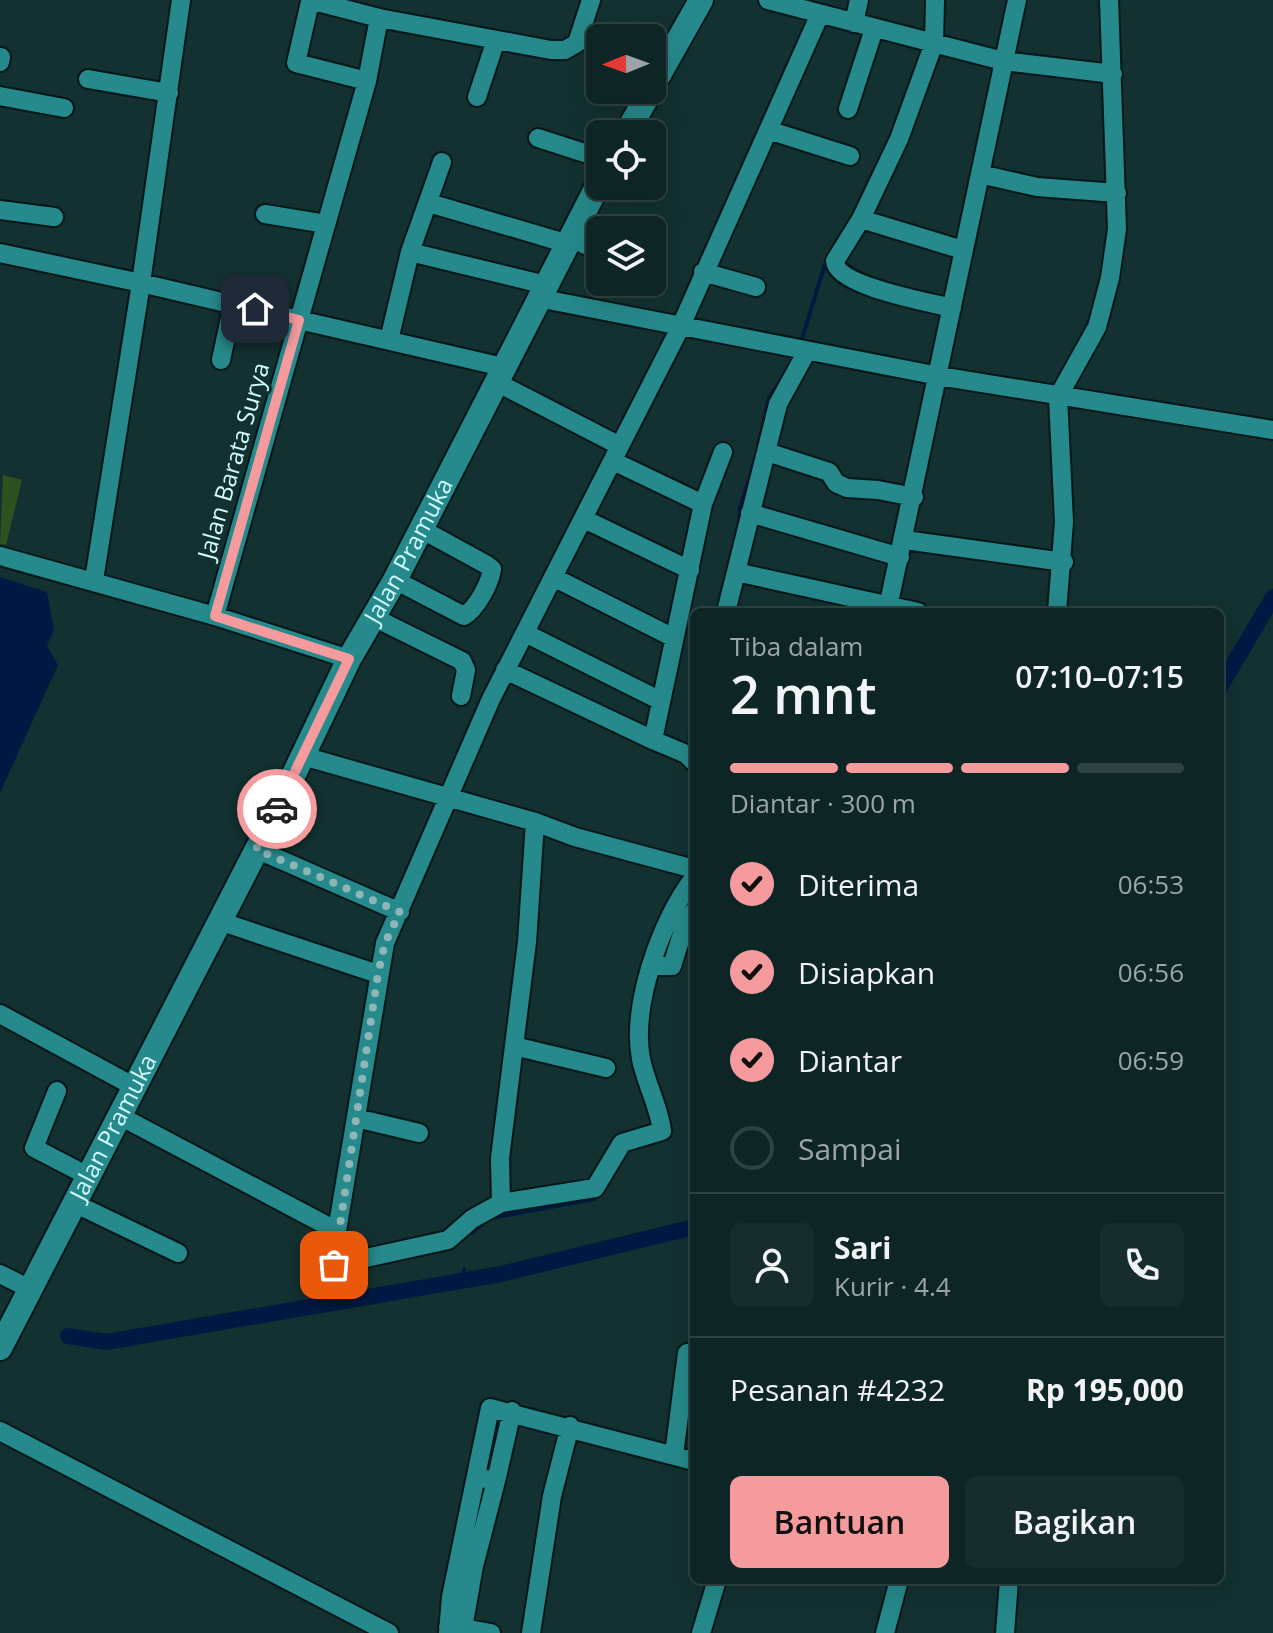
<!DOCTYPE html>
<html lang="id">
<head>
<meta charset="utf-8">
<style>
  :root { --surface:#0e2525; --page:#172d2d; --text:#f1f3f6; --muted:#9ba5a7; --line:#2e4242; --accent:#f59b9e }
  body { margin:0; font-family:"Open Sans",sans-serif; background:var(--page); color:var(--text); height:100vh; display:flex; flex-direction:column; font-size:30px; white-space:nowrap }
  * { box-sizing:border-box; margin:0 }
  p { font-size:26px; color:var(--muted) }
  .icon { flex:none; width:44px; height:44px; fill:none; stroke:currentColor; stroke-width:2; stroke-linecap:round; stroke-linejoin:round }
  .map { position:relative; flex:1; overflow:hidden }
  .side { position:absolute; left:690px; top:608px; width:534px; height:976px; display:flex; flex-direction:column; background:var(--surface); border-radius:12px; box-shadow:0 8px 32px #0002,0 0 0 2px var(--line) }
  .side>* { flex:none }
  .needle { width:52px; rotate:269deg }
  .fabs { position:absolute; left:586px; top:24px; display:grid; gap:16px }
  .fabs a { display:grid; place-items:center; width:80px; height:80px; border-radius:12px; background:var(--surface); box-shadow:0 8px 32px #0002,0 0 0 2px var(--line); font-size:40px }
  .pin { position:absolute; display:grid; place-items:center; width:68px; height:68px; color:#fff; margin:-34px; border-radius:16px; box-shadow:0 4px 12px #0006 }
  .courier { position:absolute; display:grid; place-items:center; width:80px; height:80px; margin:-40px; border:6px solid #f59b9e; border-radius:50%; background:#fff; color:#222; box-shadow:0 2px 10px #0007 }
  .overview em { font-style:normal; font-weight:600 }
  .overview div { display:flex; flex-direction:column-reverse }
  .overview { display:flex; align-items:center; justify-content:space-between; height:136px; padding:0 40px }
  h1 { font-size:52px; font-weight:600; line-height:60px }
  .bar { display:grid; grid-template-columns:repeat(4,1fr); gap:12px 8px; align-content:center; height:96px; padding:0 40px }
  .bar i { height:10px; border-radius:6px; background:var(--line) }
  .bar .current { background:var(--accent) }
  .bar p { grid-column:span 4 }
  .line { display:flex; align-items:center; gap:20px; padding:0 40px; border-top:2px solid var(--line) }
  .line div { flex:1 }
  .round { display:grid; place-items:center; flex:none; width:84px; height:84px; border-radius:12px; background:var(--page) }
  ol { padding:0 40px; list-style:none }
  li { display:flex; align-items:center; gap:24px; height:88px }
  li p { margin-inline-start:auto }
  li .icon { padding:8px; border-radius:50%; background:var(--accent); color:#111; stroke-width:4 }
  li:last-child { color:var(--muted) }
  li i { width:44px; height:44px; border:4px solid var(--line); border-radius:50% }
  .cta { display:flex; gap:16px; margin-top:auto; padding:16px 40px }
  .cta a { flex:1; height:92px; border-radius:12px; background:var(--accent); color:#111; font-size:32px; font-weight:600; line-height:92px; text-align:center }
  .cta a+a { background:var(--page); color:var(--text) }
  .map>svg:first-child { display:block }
</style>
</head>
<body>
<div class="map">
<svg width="1273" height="1633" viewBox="0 0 1273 1633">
  <rect width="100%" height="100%" fill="#133131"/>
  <path fill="#001943" d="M0,577L47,592L54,630L47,646L58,665L0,793Z"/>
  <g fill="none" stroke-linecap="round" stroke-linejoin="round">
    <path stroke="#001943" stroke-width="4" d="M800,345L827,258
      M758,447L769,398L785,374
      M739,528L740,508L754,463
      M693,749L689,738L694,711
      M687,907L694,897
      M662,962L672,936
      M667,1138L670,1136L669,1121
      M470,1234L491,1218L594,1199L599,1194
      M463,1280L464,1270"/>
    <path stroke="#001943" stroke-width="16" d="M1220,687L1273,597
      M68,1336L106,1342L501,1274L694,1227"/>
  </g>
  <path fill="#2e511f" d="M3,475L22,480L6,545L0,544Z"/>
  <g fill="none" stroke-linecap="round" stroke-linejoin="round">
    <defs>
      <path id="street" d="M310,0L379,18L551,50H565L577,43L591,0
        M768,0L1003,61L1113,74
        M935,0L934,43L899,139L861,219L835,261C836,286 929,302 952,308
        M310,2L296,63L367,81
        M379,18L367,81L299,320L503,367
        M854,23L859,0
        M0,62L1,57
        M88,79L169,93
        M0,96L64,108
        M477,97L496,40
        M848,109L874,29
        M768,130L850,156
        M538,138L600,158
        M980,174L1037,187L1117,193
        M429,203L565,243
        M0,210L54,217
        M265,214L326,224
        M861,219L963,250
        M569,237L600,252
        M410,252L546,285
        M0,253L141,283L181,0
        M703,272L756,287
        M538,298L939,376L1273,430
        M389,340L410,252L442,162
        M221,360L233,304
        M496,382L620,446
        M767,452L829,472L836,483L847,488L878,490L914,497
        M613,461L703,504
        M750,513L900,557
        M584,519L690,570
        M905,540L1064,562
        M0,556L215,616L299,320L141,283L94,580
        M736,572L918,612
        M555,578L674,638
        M395,580L464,616C476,609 490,584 492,569L487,565L421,529
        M726,612L778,404L807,351
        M887,612L1017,0
        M1057,612L1064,522L1058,397L1097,327L1110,278L1117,229L1109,0
        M215,616L349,659
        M373,617L462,661L466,670L461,696
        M527,634L661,701
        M505,670L653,740L703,504L723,452
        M653,740L686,754L694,762
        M303,756L535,822L575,837L694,869
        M535,822L527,942L500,1158L501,1203L595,1188L622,1143L662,1131C659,1106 646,1084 641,1059C631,1006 661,919 694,878
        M256,849L400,912
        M219,921L378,974
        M652,966H672L686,921L694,911
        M0,1014L133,1086
        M514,1046L606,1068
        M57,1091L34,1148L88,1176
        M118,1115L337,1231L385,943L491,699L680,328L820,14
        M356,1118L419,1133
        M76,1204L178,1253
        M337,1231L334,1265L448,1240L472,1219L501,1203
        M0,1274L32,1290
        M0,1431L389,1633
        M674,1455L687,1353
        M486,1479L496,1481L512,1411
        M448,1627L463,1628L474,1566L496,1481
        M448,1633L451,1597L490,1408L694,1461
        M464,1633L463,1628L491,1633
        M531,1633L552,1496L570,1426
        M701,1633L717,1580
        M885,1633L899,1580
        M1005,1633L1009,1580"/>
      <g id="secondary">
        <path d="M652,87L701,0"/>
        <path d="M626,134L651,90"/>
        <path id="s1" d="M0,1348L273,818L349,659L395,580L600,181"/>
      </g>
    </defs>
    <use href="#street" stroke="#001819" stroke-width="22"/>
    <use href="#secondary" stroke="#001819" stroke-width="28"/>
    <use href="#street" stroke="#26898b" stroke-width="18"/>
    <use href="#secondary" stroke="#26898b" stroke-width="24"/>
  </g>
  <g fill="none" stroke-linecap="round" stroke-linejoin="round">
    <path stroke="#8fb6b6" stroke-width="8" stroke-dasharray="0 14.4" d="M277,809L256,849L400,912L385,943L378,974L334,1265"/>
    <path stroke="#f59b9e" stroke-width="10" d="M255,309L299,320L215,616L349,659L277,809"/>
  </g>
  <g text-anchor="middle" stroke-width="6" stroke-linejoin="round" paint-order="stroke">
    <g font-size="24" fill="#d2fdfe" stroke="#133131">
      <text transform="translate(234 461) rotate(-74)" y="8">Jalan Barata Surya</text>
      <text dy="8" stroke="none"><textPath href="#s1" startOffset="896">Jalan Pramuka</textPath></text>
      <text dy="8" stroke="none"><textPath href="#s1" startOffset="248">Jalan Pramuka</textPath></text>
    </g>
  </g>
</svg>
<div class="fabs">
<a><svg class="needle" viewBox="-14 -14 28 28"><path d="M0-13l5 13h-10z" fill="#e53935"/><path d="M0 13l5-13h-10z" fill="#9ba5a7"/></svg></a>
<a><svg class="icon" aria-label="locate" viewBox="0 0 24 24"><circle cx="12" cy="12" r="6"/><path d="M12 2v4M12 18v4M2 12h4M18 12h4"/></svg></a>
<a><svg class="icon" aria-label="layers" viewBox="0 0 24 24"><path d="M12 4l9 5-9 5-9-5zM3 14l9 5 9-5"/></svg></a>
</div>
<div class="pin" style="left:334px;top:1265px;background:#ea580c"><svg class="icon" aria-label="bag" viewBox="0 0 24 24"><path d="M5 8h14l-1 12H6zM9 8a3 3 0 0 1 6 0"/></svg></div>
<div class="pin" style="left:255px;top:309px;background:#1f2937"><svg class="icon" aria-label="home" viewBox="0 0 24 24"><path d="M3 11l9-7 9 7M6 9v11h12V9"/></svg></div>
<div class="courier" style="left:277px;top:809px"><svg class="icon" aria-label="car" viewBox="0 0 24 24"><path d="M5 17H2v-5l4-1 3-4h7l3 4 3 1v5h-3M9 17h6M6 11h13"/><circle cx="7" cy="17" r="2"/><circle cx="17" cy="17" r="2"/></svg></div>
<section class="side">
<div class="overview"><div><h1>2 mnt</h1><p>Tiba dalam</p></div><em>07:10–07:15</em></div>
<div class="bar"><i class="current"></i><i class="current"></i><i class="current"></i><i></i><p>Diantar · 300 m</p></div>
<ol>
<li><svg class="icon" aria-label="check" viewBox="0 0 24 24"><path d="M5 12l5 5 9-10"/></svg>Diterima<p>06:53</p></li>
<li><svg class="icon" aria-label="check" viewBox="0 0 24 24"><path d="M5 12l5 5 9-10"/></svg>Disiapkan<p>06:56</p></li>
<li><svg class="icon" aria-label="check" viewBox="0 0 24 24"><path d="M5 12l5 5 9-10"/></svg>Diantar<p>06:59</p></li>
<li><i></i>Sampai</li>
</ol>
<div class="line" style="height:144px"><a class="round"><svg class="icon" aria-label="person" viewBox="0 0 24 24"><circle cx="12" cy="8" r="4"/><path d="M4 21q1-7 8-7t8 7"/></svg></a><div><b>Sari</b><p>Kurir · 4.4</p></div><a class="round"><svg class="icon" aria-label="phone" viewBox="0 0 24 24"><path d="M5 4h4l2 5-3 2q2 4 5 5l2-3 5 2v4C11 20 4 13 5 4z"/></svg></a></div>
<div class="line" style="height:104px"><div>Pesanan #4232</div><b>Rp 195,000</b></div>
<div class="cta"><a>Bantuan</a><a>Bagikan</a></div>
</section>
</div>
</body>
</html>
